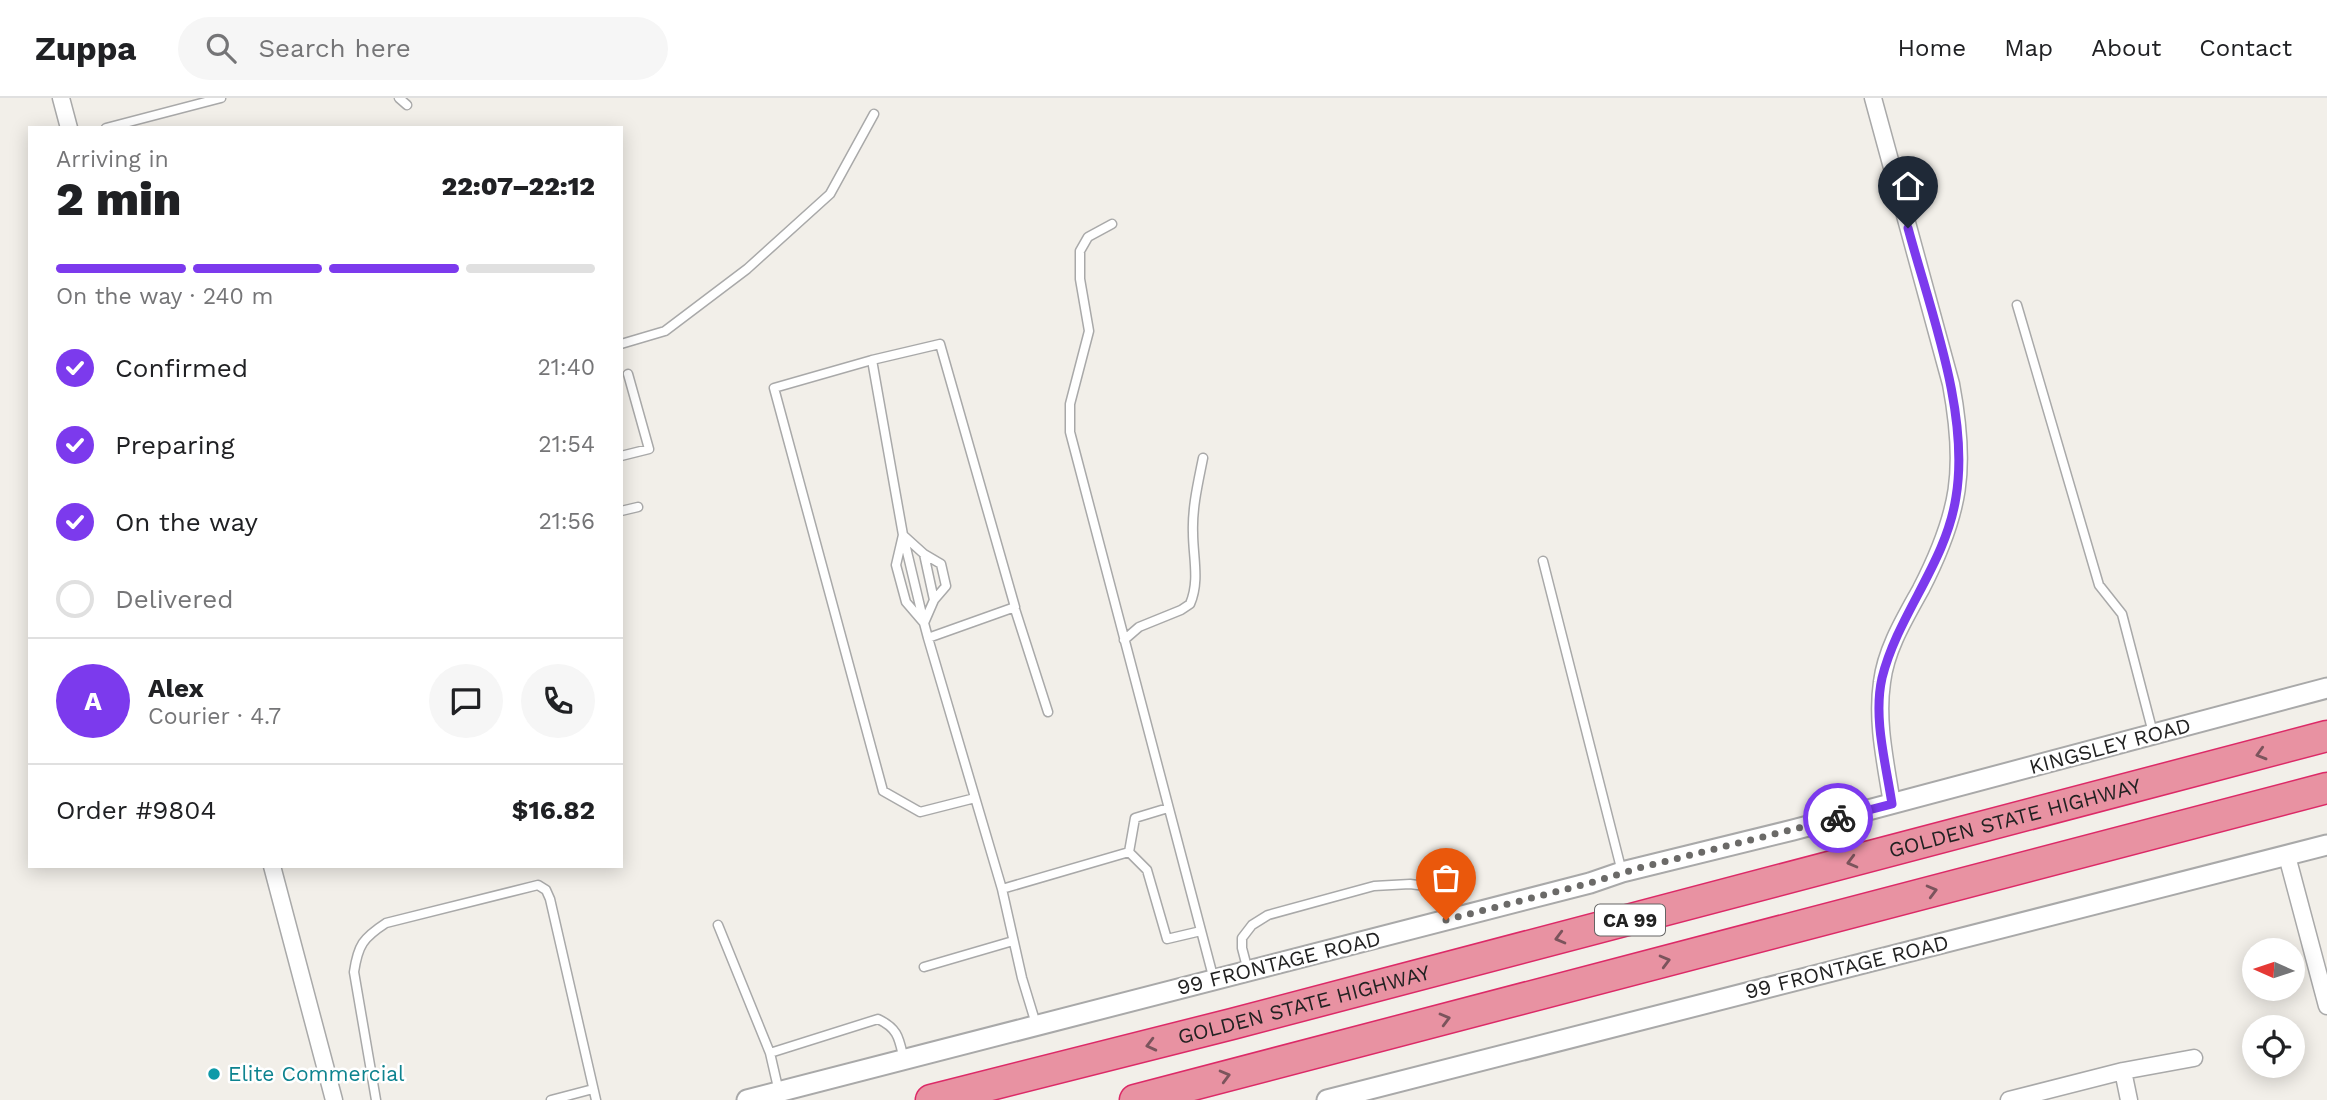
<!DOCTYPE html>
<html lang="en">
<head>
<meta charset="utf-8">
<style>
  :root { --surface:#fff; --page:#f6f6f6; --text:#202124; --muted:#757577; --line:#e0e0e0; --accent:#7c3aed }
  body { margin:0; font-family:"Work Sans",sans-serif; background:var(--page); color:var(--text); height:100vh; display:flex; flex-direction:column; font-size:26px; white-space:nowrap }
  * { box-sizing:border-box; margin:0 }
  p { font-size:23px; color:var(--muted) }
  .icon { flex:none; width:38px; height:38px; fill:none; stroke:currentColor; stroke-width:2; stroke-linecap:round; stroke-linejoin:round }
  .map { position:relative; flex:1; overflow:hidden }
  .sheet { position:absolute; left:28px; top:28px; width:595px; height:742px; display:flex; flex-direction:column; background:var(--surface); border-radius:0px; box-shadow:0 4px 18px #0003 }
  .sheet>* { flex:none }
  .needle { width:46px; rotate:273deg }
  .buttons { position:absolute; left:2242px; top:840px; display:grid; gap:14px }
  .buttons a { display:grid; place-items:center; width:63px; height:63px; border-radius:50%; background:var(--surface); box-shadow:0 4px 18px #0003; font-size:35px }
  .pin { position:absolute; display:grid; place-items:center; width:60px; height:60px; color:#fff; margin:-72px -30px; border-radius:50% 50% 50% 0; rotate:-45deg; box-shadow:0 0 7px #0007 }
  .pin .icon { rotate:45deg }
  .courier { position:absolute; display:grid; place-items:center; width:70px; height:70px; margin:-35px; border:5px solid #7c3aed; border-radius:50%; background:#fff; color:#222; box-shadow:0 2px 9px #0007 }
  .overview em { font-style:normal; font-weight:800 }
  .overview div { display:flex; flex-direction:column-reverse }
  .overview { display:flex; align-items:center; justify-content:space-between; height:119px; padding:0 28px }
  h1 { font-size:46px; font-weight:800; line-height:52px }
  .bar { display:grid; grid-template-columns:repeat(4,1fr); gap:10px 7px; align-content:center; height:84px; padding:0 28px }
  .bar i { height:9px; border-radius:5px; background:var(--line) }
  .bar .selected { background:var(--accent) }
  .bar p { grid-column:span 4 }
  .line { display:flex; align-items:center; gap:18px; padding:0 28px; border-top:2px solid var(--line) }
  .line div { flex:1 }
  .round { display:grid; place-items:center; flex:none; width:74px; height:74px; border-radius:37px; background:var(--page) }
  ol { padding:0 28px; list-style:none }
  li { display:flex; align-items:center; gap:21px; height:77px }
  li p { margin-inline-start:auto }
  li .icon { padding:7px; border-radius:50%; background:var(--accent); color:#fff; stroke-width:4 }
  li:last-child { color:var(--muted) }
  li i { width:38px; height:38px; border:4px solid var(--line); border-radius:50% }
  header { display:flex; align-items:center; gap:42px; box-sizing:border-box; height:98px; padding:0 35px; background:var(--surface); border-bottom:2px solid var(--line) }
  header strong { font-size:33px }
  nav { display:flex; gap:38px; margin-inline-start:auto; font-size:24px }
  .search { width:490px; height:63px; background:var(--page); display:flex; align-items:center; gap:18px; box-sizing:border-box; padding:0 24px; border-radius:38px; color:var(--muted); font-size:26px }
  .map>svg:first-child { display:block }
</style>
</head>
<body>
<header>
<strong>Zuppa</strong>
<div class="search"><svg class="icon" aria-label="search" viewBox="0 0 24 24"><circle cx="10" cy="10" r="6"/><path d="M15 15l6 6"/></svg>Search here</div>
<nav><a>Home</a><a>Map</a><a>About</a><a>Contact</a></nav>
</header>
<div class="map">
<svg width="2327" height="1002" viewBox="0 0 2327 1002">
  <rect width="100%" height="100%" fill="#f2efe9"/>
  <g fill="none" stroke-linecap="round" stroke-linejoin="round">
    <defs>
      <path id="service" d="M399,0L407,7
        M106,30L221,0
        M1112,126L1088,139L1080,153V181L1089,233L1070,306V334L1214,882
        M2017,207L2099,487L2122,516L2153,635
        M621,246L665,233L747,171L830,96L874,16
        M872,262L940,246L1015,509L928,540
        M621,358L649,351L628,276
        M621,413L638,409
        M924,456L941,466L946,488L934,502
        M1543,463L1622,774
        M1014,508L1048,614
        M924,525L934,502L924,456L903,437L872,262L774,290L883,693L920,714L975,700
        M924,525L903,437L896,467L906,504L924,525L928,540L1002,791L1022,880L1036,926
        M1124,542L1139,529L1181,512L1190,506C1200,483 1193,459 1193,435C1192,410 1198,385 1203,360
        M1129,754L1147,772L1167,841L1201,833
        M1129,754L1135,720L1168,710
        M1002,791L1129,754
        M718,827L770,955L779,994
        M924,869L1013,843
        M1248,873L1242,850V840L1252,827L1268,817L1374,788L1410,786L1433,789L1441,799L1446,822
        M770,955L878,921C899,931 899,941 904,962
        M376,1002L354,874C358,847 363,840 386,825L538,787L546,792L550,801L596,1002
        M551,1002L593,991"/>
      <path id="minor" d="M61,0L69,30
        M1873,0L1951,286C1967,371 1960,415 1921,491C1905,520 1886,551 1882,584C1876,625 1886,666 1892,706
        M2287,758L2327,908
        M272,768L334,1002
        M2123,973L2129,1002
        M2009,1002L2123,973L2194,960"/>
      <path id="tertiary" d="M747,1002L1590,785L1622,774L1793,732L2327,590
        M1327,1002L2327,747"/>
      <g id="motorway">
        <path id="s1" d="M931,1002L1232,926L2327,638"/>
        <path d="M1135,1002L2327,690"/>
      </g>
    </defs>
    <use href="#service" stroke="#a9a9a9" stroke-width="11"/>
    <use href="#minor" stroke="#a9a9a9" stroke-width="19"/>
    <use href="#tertiary" stroke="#a9a9a9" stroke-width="23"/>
    <use href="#motorway" stroke="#dc2a67" stroke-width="33"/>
    <use href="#service" stroke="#fff" stroke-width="8"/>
    <use href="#minor" stroke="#fff" stroke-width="16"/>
    <use href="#tertiary" stroke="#fff" stroke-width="19"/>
    <use href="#motorway" stroke="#e892a2" stroke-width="30"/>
  </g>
  <defs><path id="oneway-chevron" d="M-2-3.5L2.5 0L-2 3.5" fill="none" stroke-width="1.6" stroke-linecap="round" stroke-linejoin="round" transform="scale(1.75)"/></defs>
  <g stroke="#7b545c">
    <use href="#oneway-chevron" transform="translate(2261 656) rotate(164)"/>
    <use href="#oneway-chevron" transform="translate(1852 764) rotate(165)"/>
    <use href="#oneway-chevron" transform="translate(1932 793) rotate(-15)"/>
    <use href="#oneway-chevron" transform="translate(1560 840) rotate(165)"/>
    <use href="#oneway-chevron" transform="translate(1665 863) rotate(-15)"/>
    <use href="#oneway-chevron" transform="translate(1445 921) rotate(-15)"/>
    <use href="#oneway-chevron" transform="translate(1151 947) rotate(166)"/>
    <use href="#oneway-chevron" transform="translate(1225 978) rotate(-15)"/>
  </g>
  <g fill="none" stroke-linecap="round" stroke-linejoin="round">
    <path stroke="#6b6a68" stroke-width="7" stroke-dasharray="0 12.6" d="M1446,822L1590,785L1639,770L1838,720"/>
    <path stroke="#7c3aed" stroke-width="9" d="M1838,720L1892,706C1886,666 1873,620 1882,580C1898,516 1946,465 1956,399C1970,315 1930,212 1908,130"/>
  </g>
  <circle fill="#0f9aa8" stroke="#fff" stroke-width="2.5" cx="214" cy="976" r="7"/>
  <g text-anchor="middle" stroke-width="5" stroke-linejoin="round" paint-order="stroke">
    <rect fill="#fff" stroke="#646464" stroke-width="2" x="1595" y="806.5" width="70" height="31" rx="5"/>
    <g font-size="19" font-weight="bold" fill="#222">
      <text x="1630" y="829">CA 99</text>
    </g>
    <g font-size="21" fill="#222" stroke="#fff">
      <text transform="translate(2110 648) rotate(-15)" y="7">KINGSLEY ROAD</text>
      <text dy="7" stroke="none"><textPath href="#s1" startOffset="1120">GOLDEN STATE HIGHWAY</textPath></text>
      <text transform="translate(1279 865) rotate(-14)" y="7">99 FRONTAGE ROAD</text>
      <text transform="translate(1847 869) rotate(-14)" y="7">99 FRONTAGE ROAD</text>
      <text dy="7" stroke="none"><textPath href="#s1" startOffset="385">GOLDEN STATE HIGHWAY</textPath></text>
    </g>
    <g font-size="21" fill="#0d838f" stroke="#fff" text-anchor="start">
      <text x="228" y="983">Elite Commercial</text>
    </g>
  </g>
</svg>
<div class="buttons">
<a><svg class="needle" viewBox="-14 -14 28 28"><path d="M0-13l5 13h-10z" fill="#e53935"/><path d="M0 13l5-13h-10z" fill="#757577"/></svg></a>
<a><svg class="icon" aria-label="locate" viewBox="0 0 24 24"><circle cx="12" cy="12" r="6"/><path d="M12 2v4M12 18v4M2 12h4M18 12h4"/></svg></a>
</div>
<div class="pin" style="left:1446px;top:822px;background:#ea580c"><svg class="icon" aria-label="bag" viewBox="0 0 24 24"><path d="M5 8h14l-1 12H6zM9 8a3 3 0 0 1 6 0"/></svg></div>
<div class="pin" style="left:1908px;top:130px;background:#1f2937"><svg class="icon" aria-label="home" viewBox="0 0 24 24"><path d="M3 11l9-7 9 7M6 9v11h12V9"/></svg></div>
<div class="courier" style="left:1838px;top:720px"><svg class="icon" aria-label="bike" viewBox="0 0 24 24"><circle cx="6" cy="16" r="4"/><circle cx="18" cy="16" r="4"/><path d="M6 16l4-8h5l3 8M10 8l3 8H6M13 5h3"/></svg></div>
<section class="sheet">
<div class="overview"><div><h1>2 min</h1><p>Arriving in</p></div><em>22:07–22:12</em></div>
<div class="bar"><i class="selected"></i><i class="selected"></i><i class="selected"></i><i></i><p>On the way · 240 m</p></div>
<ol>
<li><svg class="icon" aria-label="check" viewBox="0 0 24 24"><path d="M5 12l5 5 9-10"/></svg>Confirmed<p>21:40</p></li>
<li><svg class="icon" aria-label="check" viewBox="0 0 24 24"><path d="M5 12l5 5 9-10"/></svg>Preparing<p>21:54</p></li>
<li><svg class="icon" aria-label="check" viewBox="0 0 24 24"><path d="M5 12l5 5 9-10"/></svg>On the way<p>21:56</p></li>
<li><i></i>Delivered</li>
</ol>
<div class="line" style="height:126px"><b class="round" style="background:var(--accent);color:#fff">A</b><div><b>Alex</b><p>Courier · 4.7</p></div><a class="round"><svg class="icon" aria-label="chat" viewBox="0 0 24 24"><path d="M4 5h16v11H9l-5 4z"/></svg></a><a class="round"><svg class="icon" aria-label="phone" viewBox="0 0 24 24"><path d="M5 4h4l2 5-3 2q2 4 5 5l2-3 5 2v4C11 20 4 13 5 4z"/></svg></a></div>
<div class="line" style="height:91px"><div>Order #9804</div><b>$16.82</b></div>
</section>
</div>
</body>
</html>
